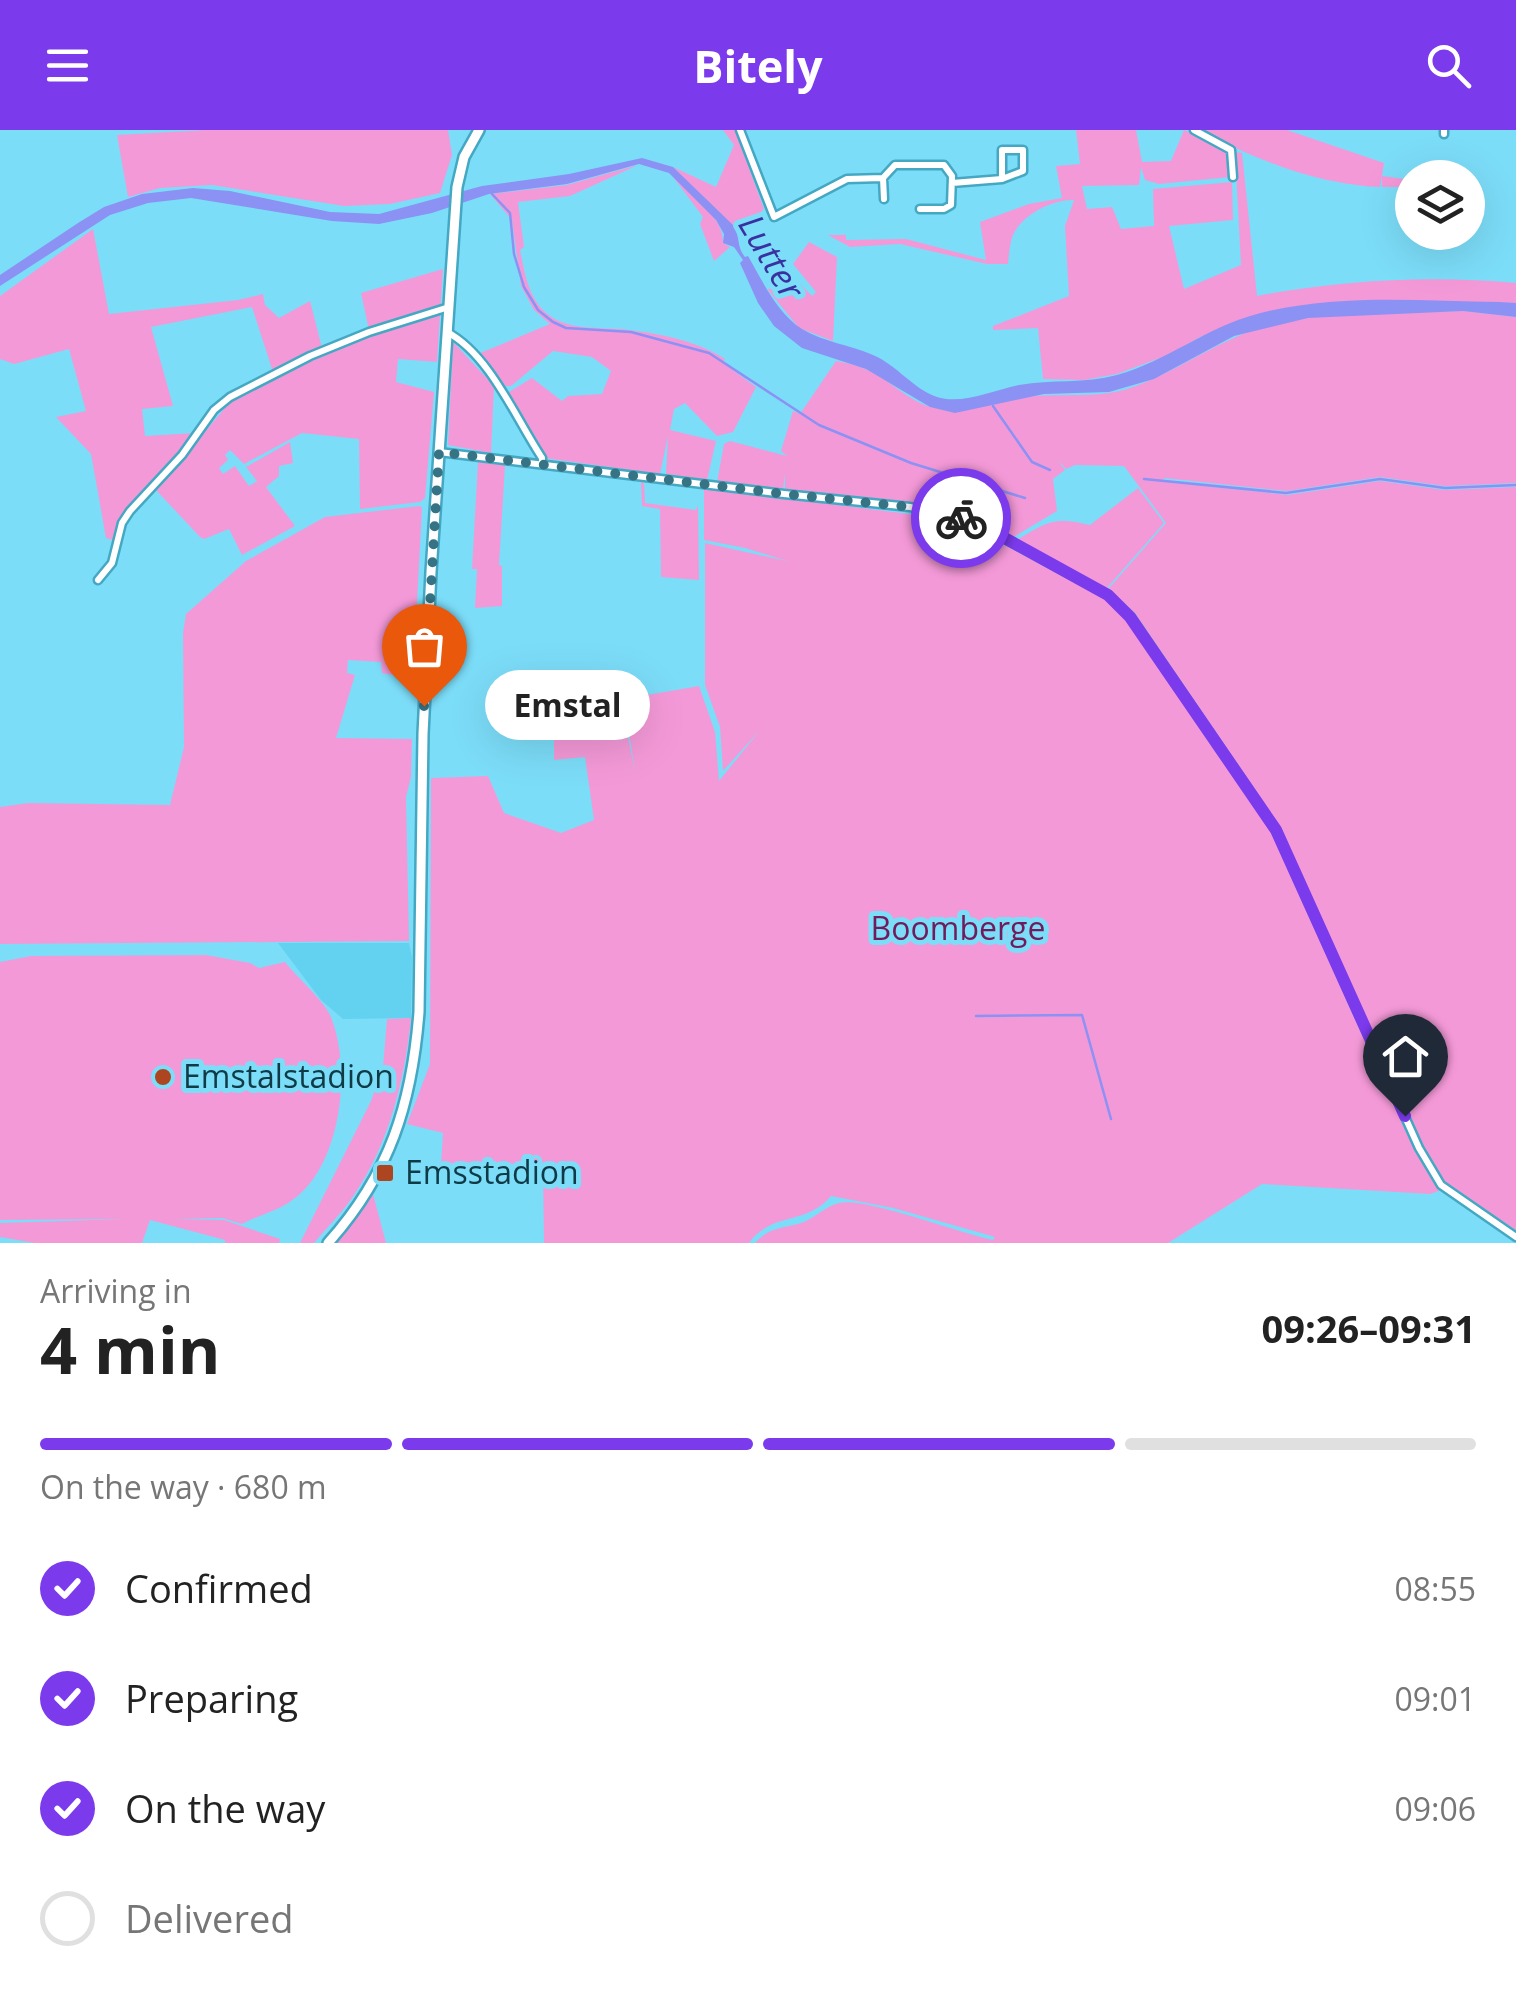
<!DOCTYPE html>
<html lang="en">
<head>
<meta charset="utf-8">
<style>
  :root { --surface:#fff; --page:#f6f6f6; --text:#222; --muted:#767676; --line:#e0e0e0; --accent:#7c3aed }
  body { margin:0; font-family:"Open Sans",sans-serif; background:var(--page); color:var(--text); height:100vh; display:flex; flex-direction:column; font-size:38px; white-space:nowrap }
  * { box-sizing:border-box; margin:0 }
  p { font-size:32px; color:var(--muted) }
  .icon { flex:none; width:55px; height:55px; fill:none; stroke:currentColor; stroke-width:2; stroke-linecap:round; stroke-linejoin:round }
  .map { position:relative; height:1113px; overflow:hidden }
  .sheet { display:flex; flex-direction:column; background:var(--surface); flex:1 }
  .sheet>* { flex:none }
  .fabs { position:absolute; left:1395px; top:30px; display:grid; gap:20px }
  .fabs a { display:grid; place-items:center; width:90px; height:90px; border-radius:50%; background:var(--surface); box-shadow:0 10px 40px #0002; font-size:50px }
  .pin { position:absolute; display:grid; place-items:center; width:85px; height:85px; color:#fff; margin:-102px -42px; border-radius:50% 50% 50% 0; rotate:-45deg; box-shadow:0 0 10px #0007 }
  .pin .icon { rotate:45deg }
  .courier { position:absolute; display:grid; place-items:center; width:100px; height:100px; margin:-50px; border:8px solid #7c3aed; border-radius:50%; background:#fff; color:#222; box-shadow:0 2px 12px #0007 }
  .bubble { position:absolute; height:70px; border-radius:35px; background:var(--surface); box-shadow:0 10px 40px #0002; font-size:32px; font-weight:700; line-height:70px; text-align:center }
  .summary em { font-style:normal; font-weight:700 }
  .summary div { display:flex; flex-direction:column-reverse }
  .summary { display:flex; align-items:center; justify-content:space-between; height:170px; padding:0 40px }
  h1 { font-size:65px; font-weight:700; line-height:75px }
  .bar { display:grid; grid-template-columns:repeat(4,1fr); gap:15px 10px; align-content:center; height:120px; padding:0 40px }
  .bar i { height:12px; border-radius:8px; background:var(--line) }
  .bar .selected { background:var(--accent) }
  .bar p { grid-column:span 4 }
  ol { padding:0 40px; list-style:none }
  li { display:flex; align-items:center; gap:30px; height:110px }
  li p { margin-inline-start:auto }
  li .icon { padding:10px; border-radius:50%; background:var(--accent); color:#fff; stroke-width:4 }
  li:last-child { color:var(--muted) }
  li i { width:55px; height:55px; border:5px solid var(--line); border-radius:50% }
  header { display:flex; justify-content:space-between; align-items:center; height:130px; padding:0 40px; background:var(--accent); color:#fff; font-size:45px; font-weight:700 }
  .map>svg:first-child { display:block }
</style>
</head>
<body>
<header><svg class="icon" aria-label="menu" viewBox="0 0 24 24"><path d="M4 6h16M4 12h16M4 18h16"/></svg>Bitely<svg class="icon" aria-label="search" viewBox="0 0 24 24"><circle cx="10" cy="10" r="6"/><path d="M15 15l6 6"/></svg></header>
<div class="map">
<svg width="1516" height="1113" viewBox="0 0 1516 1113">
  <rect width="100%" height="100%" fill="#7cddf9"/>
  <path fill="#63d2f1" d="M278,813H409L412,827L411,888L343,889L321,870Z"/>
  <path fill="#f499d8" d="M206,0H448L452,25L440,63L390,74L344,76L212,55L160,58L128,67L117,5Z
    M723,0H735L764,79L738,103L673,37L716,57L734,15Z
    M1076,0H1136L1142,32L1171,31L1184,0L1227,20L1230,47L1159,54L1145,50L1141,37L1139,55L1082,56L1087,79L1112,77L1121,99L1154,96L1153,59L1232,52L1233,90L1169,96L1184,159L1241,135L1235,22L1242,23L1257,166C1341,150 1430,145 1516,153V173L1343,171L1202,206L1168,225L1117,244L1084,250L1043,249L1038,198L993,200V196L1069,166L1065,96L1074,70C1054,69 1026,83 1015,101C1010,109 1009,124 1008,134H987L900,114L850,117L828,105H846V110L906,109L986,130L980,92L1029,74L1062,68L1056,36L1080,34Z
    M1200,0H1287L1384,33L1382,46L1412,50V57H1382V46L1380,57C1319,55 1253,29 1200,0Z
    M638,35L570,66L518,72L524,117L520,120C524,139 527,162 541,178C563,203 599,196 629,200C658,203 700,212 725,229L723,233L756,257L733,302L717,306L685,273L674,279L670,300L716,311L707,350L666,344L668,306L660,344L544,328L507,263L532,248L562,271L568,266L602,264L611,241L592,227L553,221L511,256H505L478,224L550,194L534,180L521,156L512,90L490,64L567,55Z
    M671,44C689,62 724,86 723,113L730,117L714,131L700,94L703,87Z
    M93,99L109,184L238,170L263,164L265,175L279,188L310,171L322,218L273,242L252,177L151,197L173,276L142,279L145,306L195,303L119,393L113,410L106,408L91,324L56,287L86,281L69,219L14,234L0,229V166Z
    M809,112L837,127L833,211L799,198L768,160L777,149L772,144L780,133L812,166L816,162L793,134Z
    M443,139L437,232L398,229L396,252L434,262L425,368L420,372L360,379L359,309L302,303L244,334L230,320L225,325L228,330L219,338L223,344L235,336L249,356L257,351L246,337L290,312L293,333L279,336V346L266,357L295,396L242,425L229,399L204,409L200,407L156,360L230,272L323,223L370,205L361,163Z
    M1463,181L1516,187V353L1445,356L1380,347L1287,361L1164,348L1163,352L1288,365L1380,351L1444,360L1516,357V1100L1450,1057L1430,1064L1262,1054L1168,1113H755C770,1096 784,1099 804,1092C816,1087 826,1076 839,1073C866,1067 958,1103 993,1110L995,1107L893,1078L831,1066C806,1096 772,1081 749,1113H544L543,1036L440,1050L443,1003L407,994L430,934L431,648L488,646L504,683L561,703L594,690L585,627L554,630V572L620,566L635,642L624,569L699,556L715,602L719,651L760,600L723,641L720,597L705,555V413L787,431L745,418L704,410V358L909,384L970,397L1102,466L1166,393L1124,336L1075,335L1066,339L1058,330L1065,340L1053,349L1057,381L1010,409L973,387L909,374L785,360V344L783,359L717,352L724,314L730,311L787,326L781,321L793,281L800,284L836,231C846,233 856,235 865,239C888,248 908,271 931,277C962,285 985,274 1014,269C1051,261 1091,270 1127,259C1178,243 1220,207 1273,194C1334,179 1401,183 1463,181Z
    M453,212L494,256L491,323L448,315Z
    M478,332L505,335L499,435L502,436V476L475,478L477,439H472Z
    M641,351L644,354L645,373L696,380L698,375L699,450L661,447L660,379L642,376Z
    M1138,358L1164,393L1107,458L1015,411C1047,392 1053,386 1090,395Z
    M419,376L422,377L413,549L382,543L381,532L348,530L347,543L355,545L336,608L412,609L411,647L406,667L409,811L0,814V677L28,673L170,675L184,617L183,503L186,484L246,431L325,387Z
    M206,825L250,833L259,838L285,832C297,847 323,870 330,885C353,938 341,1038 291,1071C277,1081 257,1086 242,1094L222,1088L173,1089L224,1090L280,1109L279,1113H225V1110L150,1090L142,1113H35L0,1107V1093L124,1089L0,1090V832L31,826Z
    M411,888C405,949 389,1014 354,1065C343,1082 327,1097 314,1113H300L371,971L383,937L387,889Z
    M373,1064L386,1113H336Z"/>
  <path fill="#8b92f4" d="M642,28L673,37L733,95C741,108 736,116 745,127L748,126C762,150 777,183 802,199C824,212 850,215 873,225C897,235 913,259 937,267C962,275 994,260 1019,255C1052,249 1085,254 1117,245C1167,231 1207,197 1257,184C1335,163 1420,171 1500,172L1516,173V187L1463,181L1308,188L1234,206L1154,249L1109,262L1044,264L955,283L930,277L866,239L802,218L774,196L758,173L740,133L743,130L734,117L723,113L724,104L716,90L669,43L639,34L567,54L489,64L432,83L379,94L332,91L191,68L148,73L110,85L0,156V145L78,93L104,77L142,64L193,58L230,61L330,82L379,84L482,56L569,44Z"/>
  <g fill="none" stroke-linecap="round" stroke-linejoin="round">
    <path stroke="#8b92f4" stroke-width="2.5" d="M492,64L510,83L514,124L524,157L538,180L553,192L566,198L631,202L709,223L819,295L911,333L1025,368
      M993,276L1032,332L1050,340
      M1144,349L1286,363L1380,349L1445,358L1516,355
      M976,886L1082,885L1111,989"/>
    <defs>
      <path id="minor" d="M740,0L774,87L847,49L883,48L895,35H944L952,46L951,75L944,79H920
        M1194,0L1231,20L1233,47
        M1444,4V0
        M883,48L884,69
        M952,53L1002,49V20H1023V41L1002,49
        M447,202C490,225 516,289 542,328V334
        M439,322L784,364L910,377L972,391L1108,465L1131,487L1276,700L1419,1018L1441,1055L1516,1107
        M98,450L112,433L122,393L130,381L182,325L214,280L230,267L310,226L369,202L449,177"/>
      <path id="tertiary" d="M328,1113C390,1044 412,973 419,882L423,604L431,442L457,57L464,27L479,0"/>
    </defs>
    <use href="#minor" stroke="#44a8c3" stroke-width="11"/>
    <use href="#tertiary" stroke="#44a8c3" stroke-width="14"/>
    <use href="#minor" stroke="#fff" stroke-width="6"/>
    <use href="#tertiary" stroke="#fff" stroke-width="9"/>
  </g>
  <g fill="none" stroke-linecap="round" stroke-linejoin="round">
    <path stroke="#367485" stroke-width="10" stroke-dasharray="0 18" d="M424,576L439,322L784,364L910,377L961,388"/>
    <path stroke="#7c3aed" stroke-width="12" d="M961,388L972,390L1108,465L1130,487L1276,700L1405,986"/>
  </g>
  <g fill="#ac4520" stroke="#7cddf9" stroke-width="4">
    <circle cx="163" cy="947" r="10"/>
    <rect x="375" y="1033" width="20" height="20" rx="5"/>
  </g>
  <g text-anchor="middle" stroke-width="10" stroke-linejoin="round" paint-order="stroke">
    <g font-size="32" fill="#701c5c" stroke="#7cddf9">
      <text x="958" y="810">Boomberge</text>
    </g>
    <g font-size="32" fill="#103b46" stroke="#7cddf9" text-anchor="start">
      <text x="183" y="958">Emstalstadion</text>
      <text x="405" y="1054">Emsstadion</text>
    </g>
    <g font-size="35" font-style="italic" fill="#3a31a0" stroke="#7cddf9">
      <text transform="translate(771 127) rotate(59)" y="12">Lutter</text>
    </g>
  </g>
</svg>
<div class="fabs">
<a><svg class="icon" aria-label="layers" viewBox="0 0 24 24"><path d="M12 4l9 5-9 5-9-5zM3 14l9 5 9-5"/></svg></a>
</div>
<div class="pin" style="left:424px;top:576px;background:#ea580c"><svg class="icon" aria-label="bag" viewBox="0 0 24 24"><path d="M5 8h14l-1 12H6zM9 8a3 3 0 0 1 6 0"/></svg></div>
<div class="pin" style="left:1405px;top:986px;background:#1f2937"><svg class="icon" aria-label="home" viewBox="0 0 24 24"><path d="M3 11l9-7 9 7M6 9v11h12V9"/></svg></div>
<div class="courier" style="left:961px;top:388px"><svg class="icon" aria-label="bike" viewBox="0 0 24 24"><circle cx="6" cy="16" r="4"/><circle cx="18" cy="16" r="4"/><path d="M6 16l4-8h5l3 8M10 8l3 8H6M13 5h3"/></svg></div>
<div class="bubble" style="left:485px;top:540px;width:165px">Emstal</div>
</div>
<section class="sheet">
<div class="summary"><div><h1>4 min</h1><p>Arriving in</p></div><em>09:26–09:31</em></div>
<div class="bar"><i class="selected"></i><i class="selected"></i><i class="selected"></i><i></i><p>On the way · 680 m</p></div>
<ol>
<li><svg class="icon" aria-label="check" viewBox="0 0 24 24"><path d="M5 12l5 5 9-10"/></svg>Confirmed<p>08:55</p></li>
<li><svg class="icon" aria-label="check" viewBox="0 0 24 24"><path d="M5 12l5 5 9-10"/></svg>Preparing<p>09:01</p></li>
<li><svg class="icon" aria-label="check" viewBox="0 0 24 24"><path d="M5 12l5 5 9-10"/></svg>On the way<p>09:06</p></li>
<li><i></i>Delivered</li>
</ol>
</section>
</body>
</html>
